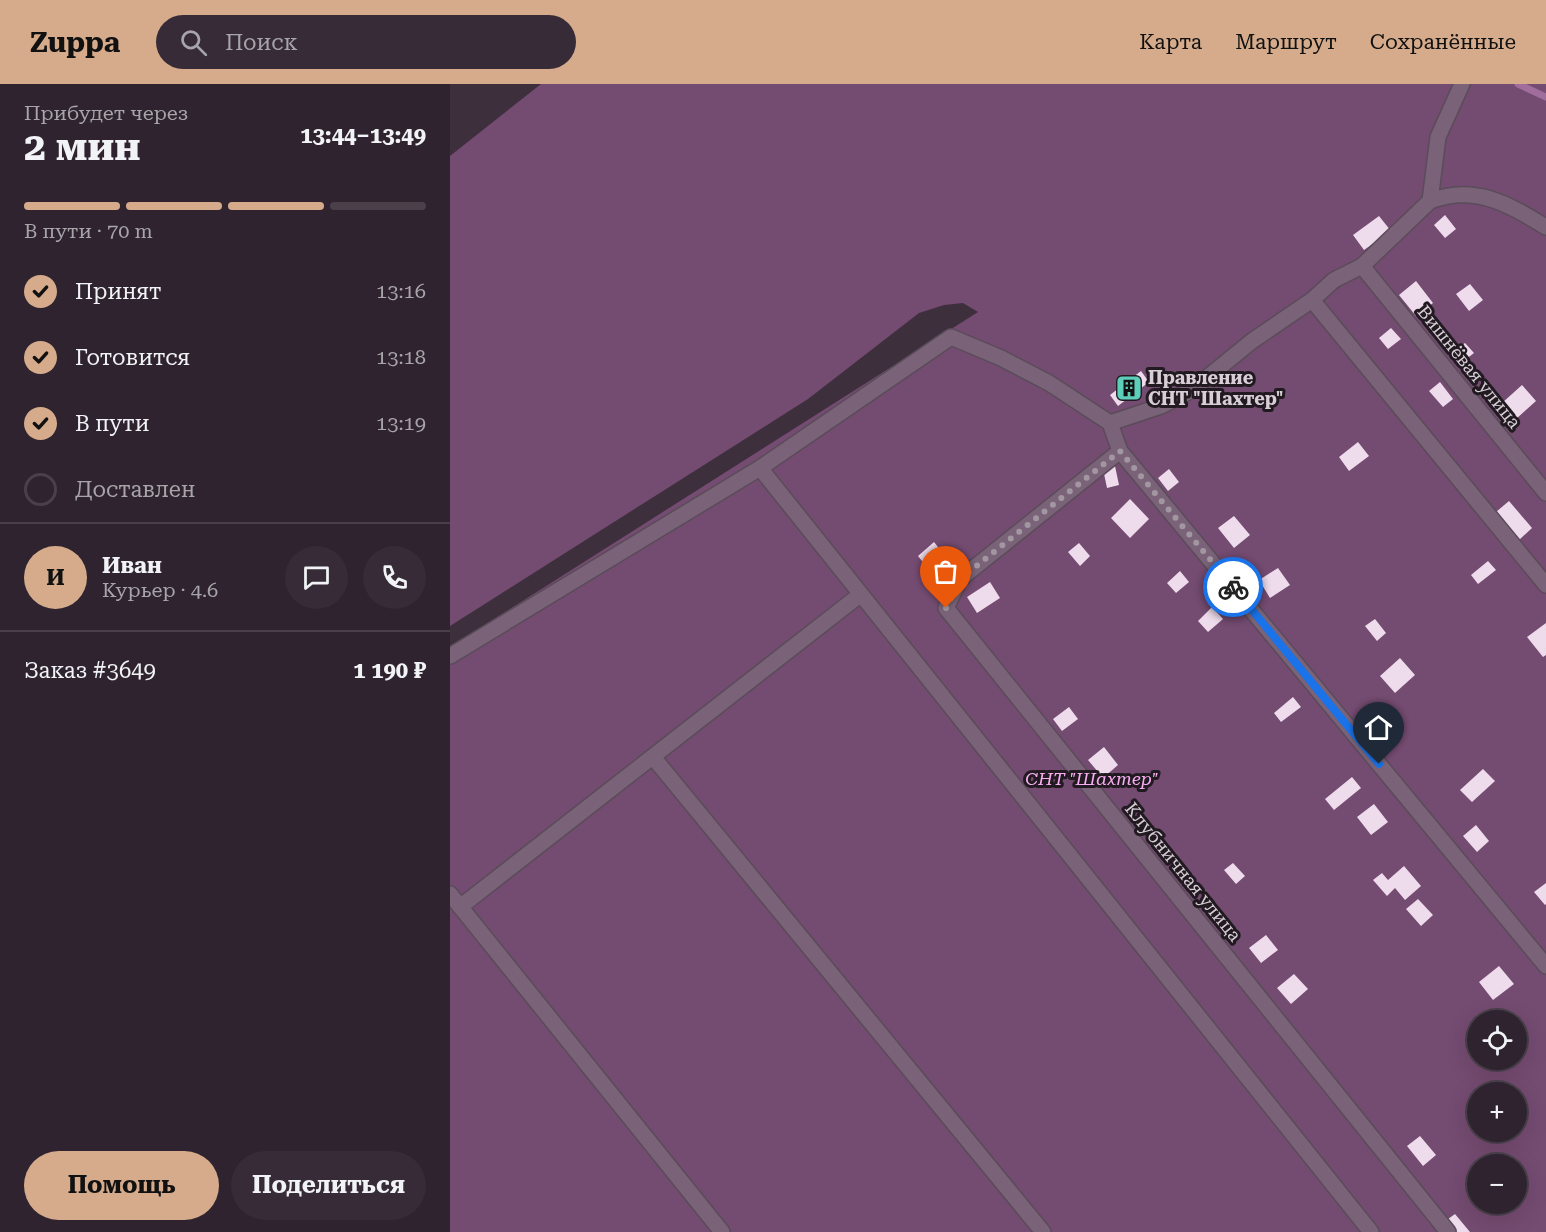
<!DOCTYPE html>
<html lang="ru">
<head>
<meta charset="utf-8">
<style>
  :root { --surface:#2e232e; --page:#362b36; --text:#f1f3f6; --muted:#a7a4aa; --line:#49404a; --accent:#d6ab8b }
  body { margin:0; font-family:"Roboto Serif",serif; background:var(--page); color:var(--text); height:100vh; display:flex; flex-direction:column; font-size:22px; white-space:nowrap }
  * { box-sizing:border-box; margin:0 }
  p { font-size:20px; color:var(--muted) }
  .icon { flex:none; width:33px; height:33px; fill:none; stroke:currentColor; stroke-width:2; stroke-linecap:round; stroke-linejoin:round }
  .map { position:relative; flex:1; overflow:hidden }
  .details { display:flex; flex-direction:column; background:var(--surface); width:450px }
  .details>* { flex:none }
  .tools { position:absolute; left:1017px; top:926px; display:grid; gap:12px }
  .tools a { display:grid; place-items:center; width:60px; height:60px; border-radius:50%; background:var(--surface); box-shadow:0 6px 24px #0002,0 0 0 2px var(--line); font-size:30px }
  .pin { position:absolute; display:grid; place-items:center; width:51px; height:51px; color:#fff; margin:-62px -26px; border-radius:50% 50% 50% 0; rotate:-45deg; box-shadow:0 0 6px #0007 }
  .pin .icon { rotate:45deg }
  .courier { position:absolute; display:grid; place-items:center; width:60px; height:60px; margin:-30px; border:4px solid #1a73e8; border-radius:50%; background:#fff; color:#222; box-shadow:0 2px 8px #0007 }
  .overview em { font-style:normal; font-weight:700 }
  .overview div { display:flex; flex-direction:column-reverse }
  .overview { display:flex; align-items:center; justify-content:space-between; height:102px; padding:0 24px }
  h1 { font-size:39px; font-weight:700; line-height:45px }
  .bar { display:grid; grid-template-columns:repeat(4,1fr); gap:9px 6px; align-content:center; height:72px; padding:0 24px }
  .bar i { height:8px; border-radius:4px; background:var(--line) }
  .bar .active { background:var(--accent) }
  .bar p { grid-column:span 4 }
  .line { display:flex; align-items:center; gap:15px; padding:0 24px; border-top:2px solid var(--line) }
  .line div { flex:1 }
  .round { display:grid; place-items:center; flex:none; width:63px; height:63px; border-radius:32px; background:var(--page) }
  ol { padding:0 24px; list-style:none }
  li { display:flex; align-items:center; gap:18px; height:66px }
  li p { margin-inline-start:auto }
  li .icon { padding:6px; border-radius:50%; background:var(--accent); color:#111; stroke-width:4 }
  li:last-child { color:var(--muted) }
  li i { width:33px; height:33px; border:3px solid var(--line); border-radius:50% }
  .primary-button { display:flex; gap:12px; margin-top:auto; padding:12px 24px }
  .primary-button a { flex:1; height:69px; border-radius:36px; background:var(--accent); color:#111; font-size:24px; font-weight:700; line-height:69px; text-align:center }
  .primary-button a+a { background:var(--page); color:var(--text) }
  header { display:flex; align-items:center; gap:36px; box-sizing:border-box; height:84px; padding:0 30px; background:var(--accent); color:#111 }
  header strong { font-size:28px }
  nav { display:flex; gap:33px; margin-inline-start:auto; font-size:21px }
  .search { width:420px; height:54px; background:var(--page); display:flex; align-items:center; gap:15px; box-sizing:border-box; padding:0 21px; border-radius:33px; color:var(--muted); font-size:22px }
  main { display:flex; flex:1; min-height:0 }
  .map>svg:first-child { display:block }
</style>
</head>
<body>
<header>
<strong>Zuppa</strong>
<div class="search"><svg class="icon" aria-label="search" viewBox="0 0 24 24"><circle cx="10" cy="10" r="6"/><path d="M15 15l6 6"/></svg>Поиск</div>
<nav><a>Карта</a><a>Маршрут</a><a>Сохранённые</a></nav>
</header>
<main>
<section class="details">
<div class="overview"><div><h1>2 мин</h1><p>Прибудет через</p></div><em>13:44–13:49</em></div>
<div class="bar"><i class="active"></i><i class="active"></i><i class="active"></i><i></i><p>В пути · 70 m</p></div>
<ol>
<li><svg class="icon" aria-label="check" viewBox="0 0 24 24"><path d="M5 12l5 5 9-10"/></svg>Принят<p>13:16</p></li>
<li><svg class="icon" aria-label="check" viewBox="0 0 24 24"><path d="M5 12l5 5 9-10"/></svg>Готовится<p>13:18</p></li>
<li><svg class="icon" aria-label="check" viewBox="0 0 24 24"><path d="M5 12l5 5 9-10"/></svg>В пути<p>13:19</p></li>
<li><i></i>Доставлен</li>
</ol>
<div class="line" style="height:108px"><b class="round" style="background:var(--accent);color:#111">И</b><div><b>Иван</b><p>Курьер · 4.6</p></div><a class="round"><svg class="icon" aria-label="chat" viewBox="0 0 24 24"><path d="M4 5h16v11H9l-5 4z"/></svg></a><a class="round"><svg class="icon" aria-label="phone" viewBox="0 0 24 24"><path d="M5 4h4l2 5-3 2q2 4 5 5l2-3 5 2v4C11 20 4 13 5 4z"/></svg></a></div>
<div class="line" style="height:78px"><div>Заказ #3649</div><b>1 190 ₽</b></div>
<div class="primary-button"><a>Помощь</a><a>Поделиться</a></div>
</section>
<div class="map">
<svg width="1096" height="1148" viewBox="0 0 1096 1148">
  <rect width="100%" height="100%" fill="#3e2f3d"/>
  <path fill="#744b71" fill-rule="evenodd" d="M91,0H1096V1148H0V563L528,228L513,219L494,221L469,229L358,315L0,542V72ZM1028,936H1066V975H1028ZM1028,1008H1066V1047H1028ZM1028,1080H1066V1119H1028Z"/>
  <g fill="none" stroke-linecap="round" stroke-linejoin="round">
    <path stroke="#a06d9d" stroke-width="7" d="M1068,0L1096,13"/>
  </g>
  <path fill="#eedbec" d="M995,131L1006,145L995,154L984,141Z
    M929,132L941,147L914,166L903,151Z
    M966,197L983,219L966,232L949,211Z
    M1020,200L1033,216L1019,227L1006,210Z
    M941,244L951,255L938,265L929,254Z
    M1015,259L1024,269L1011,279L1003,268Z
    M691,287L699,298L668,322L660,311Z
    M990,298L1003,315L993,323L979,307Z
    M1072,301L1086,317L1066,335L1052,319Z
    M908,358L919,372L899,387L889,373Z
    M665,382L669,401L657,404L653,385Z
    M719,385L729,398L718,407L708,394Z
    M680,415L699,435L680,454L661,434Z
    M1059,417L1082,444L1069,456L1046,428Z
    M784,432L800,451L784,464L768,444Z
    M484,458L492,468L476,482L468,472Z
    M629,459L640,472L630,482L618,468Z
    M1038,477L1046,486L1028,500L1021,491Z
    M828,484L840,501L820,514L809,496Z
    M730,487L739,498L726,509L717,499Z
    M540,498L550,514L527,529L517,513Z
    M762,523L773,535L758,548L748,537Z
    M925,535L936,549L927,557L915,542Z
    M1096,539V571L1093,573L1077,553Z
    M950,574L965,591L945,609L930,592Z
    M843,613L851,623L831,638L824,629Z
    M619,623L628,635L612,647L603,635Z
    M654,663L668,681L653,694L638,676Z
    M1033,685L1045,697L1022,718L1010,706Z
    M902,693L911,704L884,726L875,715Z
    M924,720L938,738L921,751L907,733Z
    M1026,741L1039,757L1027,768L1013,752Z
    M783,779L795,792L786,800L774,786Z
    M954,782L971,802L955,816L945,804L937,812L923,796L932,789L938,796Z
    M1096,799V820L1095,821L1084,808Z
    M968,815L983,831L971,842L956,825Z
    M816,851L828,866L811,879L799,864Z
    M1049,882L1064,900L1043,916L1029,898Z
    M844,890L858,905L841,920L827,904Z
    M970,1052L986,1071L973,1082L957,1062Z
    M1005,1130L1020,1148H1002L994,1138Z"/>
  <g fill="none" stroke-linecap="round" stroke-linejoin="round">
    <defs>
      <path id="minor" d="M980,117C1025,100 1058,120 1096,143
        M912,182L1096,409
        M862,216L1096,501
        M660,339L670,367L1096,882
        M660,339L711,322L742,306L802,257L862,216L884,196L912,182L980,117L988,53L1012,0
        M670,367L510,495L496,524L998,1148
        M310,384L921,1148
        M0,572L310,384L501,253L551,274L599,299L660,339
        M203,673L593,1148
        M0,810L272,1148
        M10,823L411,510"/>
    </defs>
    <use href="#minor" stroke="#5a4c59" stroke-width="18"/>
    <use href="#minor" stroke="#7a6378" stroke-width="15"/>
  </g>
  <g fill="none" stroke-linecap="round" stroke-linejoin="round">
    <path stroke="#a296a1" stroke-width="6" stroke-dasharray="0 10.8" d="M496,524L510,495L670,367L783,503"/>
    <path stroke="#1a73e8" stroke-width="8" d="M783,503L929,680"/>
  </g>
  <defs>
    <symbol id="building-square" viewBox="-11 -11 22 22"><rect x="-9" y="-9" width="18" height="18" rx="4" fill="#5dceb9" stroke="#211a20"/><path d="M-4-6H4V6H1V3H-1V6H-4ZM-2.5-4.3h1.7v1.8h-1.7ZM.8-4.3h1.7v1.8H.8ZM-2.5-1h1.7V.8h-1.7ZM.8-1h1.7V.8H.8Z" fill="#111"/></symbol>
  </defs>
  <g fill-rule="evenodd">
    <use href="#building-square" x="664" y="289" width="30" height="30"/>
  </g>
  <g text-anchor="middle" stroke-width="6" stroke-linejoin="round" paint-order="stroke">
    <g font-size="18" fill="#d8ced7" stroke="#211a20">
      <text transform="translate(1019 283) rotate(51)" y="6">Вишнёвая улица</text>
      <text transform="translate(733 788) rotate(51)" y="6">Клубничная улица</text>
    </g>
    <g font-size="18" font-weight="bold" fill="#d8ced7" stroke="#211a20" text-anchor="start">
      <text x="698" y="300">Правление<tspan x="698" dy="21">СНТ "Шахтер"</tspan></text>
    </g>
    <g font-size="18" font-style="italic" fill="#f9aef4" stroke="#211a20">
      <text x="642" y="701">СНТ "Шахтер"</text>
    </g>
  </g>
</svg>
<div class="tools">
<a><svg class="icon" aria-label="locate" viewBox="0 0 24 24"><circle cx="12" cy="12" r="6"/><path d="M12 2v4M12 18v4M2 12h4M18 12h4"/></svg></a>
<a>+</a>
<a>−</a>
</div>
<div class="pin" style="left:496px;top:524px;background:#ea580c"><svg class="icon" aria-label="bag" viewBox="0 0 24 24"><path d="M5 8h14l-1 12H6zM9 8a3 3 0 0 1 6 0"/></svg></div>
<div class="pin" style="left:929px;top:680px;background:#1f2937"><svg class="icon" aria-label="home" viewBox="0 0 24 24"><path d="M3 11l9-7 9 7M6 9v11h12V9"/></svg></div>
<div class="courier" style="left:783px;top:503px"><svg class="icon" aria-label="bike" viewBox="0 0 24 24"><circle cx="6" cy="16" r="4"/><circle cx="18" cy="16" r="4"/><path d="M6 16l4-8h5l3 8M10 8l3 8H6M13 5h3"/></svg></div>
</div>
</main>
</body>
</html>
